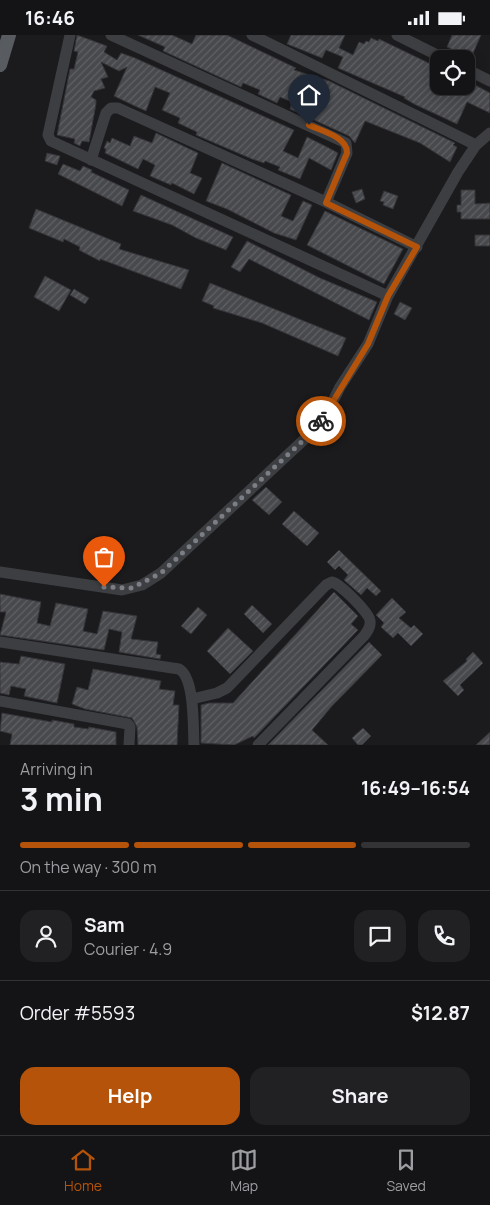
<!DOCTYPE html>
<html lang="en">
<head>
<meta charset="utf-8">
<style>
  :root { --surface:#141416; --page:#212123; --text:#f1f3f6; --muted:#9d9ea1; --line:#333335; --accent:#b45309 }
  body { margin:0; font-family:Manrope,sans-serif; background:var(--page); color:var(--text); height:100vh; display:flex; flex-direction:column; font-size:19px; white-space:nowrap }
  * { box-sizing:border-box; margin:0 }
  p { font-size:16px; color:var(--muted) }
  .icon { flex:none; width:28px; height:28px; fill:none; stroke:currentColor; stroke-width:2; stroke-linecap:round; stroke-linejoin:round }
  .map { position:relative; height:710px; overflow:hidden }
  .details { display:flex; flex-direction:column; background:var(--surface); flex:1 }
  .details>* { flex:none }
  .controls { position:absolute; left:430px; top:15px; display:grid; gap:10px }
  .controls a { display:grid; place-items:center; width:45px; height:45px; border-radius:10px; background:var(--surface); box-shadow:0 2px 12px #0003,0 0 0 1px var(--line); font-size:25px }
  .pin { position:absolute; display:grid; place-items:center; width:42px; height:42px; color:#fff; margin:-51px -21px; border-radius:50% 50% 50% 0; rotate:-45deg; box-shadow:0 0 5px #0007 }
  .pin .icon { rotate:45deg }
  .courier { position:absolute; display:grid; place-items:center; width:50px; height:50px; margin:-25px; border:4px solid #b45309; border-radius:50%; background:#fff; color:#222; box-shadow:0 1px 6px #0007 }
  .head em { font-style:normal; font-weight:700 }
  .head div { display:flex; flex-direction:column-reverse }
  .head { display:flex; align-items:center; justify-content:space-between; height:85px; padding:0 20px }
  h1 { font-size:32px; font-weight:700; line-height:38px }
  .bar { display:grid; grid-template-columns:repeat(4,1fr); gap:8px 5px; align-content:center; height:60px; padding:0 20px }
  .bar i { height:6px; border-radius:4px; background:var(--line) }
  .bar .selected { background:var(--accent) }
  .bar p { grid-column:span 4 }
  .line { display:flex; align-items:center; gap:12px; padding:0 20px; border-top:1px solid var(--line) }
  .line div { flex:1 }
  .round { display:grid; place-items:center; flex:none; width:52px; height:52px; border-radius:15px; background:var(--page) }
  .action { display:flex; gap:10px; margin-top:auto; padding:10px 20px }
  .action a { flex:1; height:58px; border-radius:15px; background:var(--accent); color:#fff; font-size:20px; font-weight:700; line-height:58px; text-align:center }
  .action a+a { background:var(--page); color:var(--text) }
  .status { display:flex; justify-content:space-between; align-items:center; height:35px; padding:0 25px; background:var(--surface); direction:ltr }
  .status svg { height:14px; fill:currentColor }
  .dock { display:flex; justify-content:space-around; align-items:center; height:70px; border-top:1px solid var(--line); background:var(--surface); font-size:14px; color:var(--muted) }
  .dock a { display:grid; justify-items:center; gap:2px }
  .dock .selected { color:var(--accent) }
  .map>svg:first-child { display:block }
</style>
</head>
<body>
<div class="status"><b>16:46</b><svg viewBox="0 0 49 12"><path d="M0 12V9h3v3zM5 12V6h3v6zM10 12V3h3v9zM15 12V0h3v12zM26 1h20v11H26zM47 4h2v5h-2z"/></svg></div>
<div class="map">
<svg width="490" height="710" viewBox="0 0 490 710">
  <defs>
    <pattern id="building-hatch" width="6" height="6" patternUnits="userSpaceOnUse" patternTransform="scale(1.25)"><rect width="6" height="6" fill="#48494d"/><path d="M-1 1l2-2M0 6l6-6M5 7l2-2" fill="none" stroke="#606165"/></pattern>
  </defs>
  <rect width="100%" height="100%" fill="#1b1b1d"/>
  <path fill="url(#building-hatch)" stroke="#353539" d="M77,0L107,11L104,17L117,25L121,18L135,23L294,95L283,116L298,123L307,102L327,112L338,118L331,135L309,123L300,144L278,135L280,132L265,126L264,128L252,124L196,100L197,97L178,88L180,83L162,75L170,58L155,52L146,76L137,72L114,61L127,32L119,36L101,27L108,42L101,44L105,53L94,56L91,62L96,65V69L89,107L82,106L80,111L74,108L75,104L57,100L70,34H74L78,17L74,16Z
    M138,0H172L192,9L196,0H227L296,33L294,35L329,46L455,108L453,110L457,112L450,127L420,108L365,86L355,108L349,101L290,74L292,67L280,62L277,68L258,59L260,55L243,48L241,52L163,16L165,12Z
    M291,0H345L339,13L353,20L359,7L364,9L366,6L369,7L371,3L378,6L379,4L439,33V51H466V45L490,58V78L467,67L457,89L414,69L404,63L405,62L338,33L343,22L326,15L322,23L287,9Z
    M452,0H481L471,23L447,12Z
    M156,98L198,118L190,138L202,143L194,159L172,148L171,150L150,141L155,130L143,124L138,134L105,118L106,114L104,113L107,106L110,108L112,103L130,111L134,101L152,108Z
    M47,118L60,121L57,130L45,126Z
    M222,128L291,160L281,181L293,186L303,166L312,170L296,205L274,198L227,174L206,166Z
    M63,129L80,136L83,131L92,135L91,137L129,155L122,171L58,139Z
    M362,154L365,164L356,168L352,157Z
    M461,155H475V169L490,168V184H461V177H457V170H461Z
    M384,156L398,161L393,174L383,170L384,167L380,166Z
    M141,160L233,202L226,215L196,203L172,190L133,176Z
    M36,174L121,209L119,214L189,235L181,254L100,224V226L79,215L80,212L64,204L63,207L29,193Z
    M325,176L403,214L384,249L307,210Z
    M475,200H490V211H475Z
    M247,206L320,243L377,267L369,285L249,224L240,237L231,232Z
    M45,241L71,255L59,276L34,262Z
    M210,248L346,303L338,321L262,288L213,273L214,271L202,266Z
    M74,254L89,263L85,269L70,260Z
    M400,267L412,273L405,285L394,279Z
    M266,452L282,467L269,480L252,465Z
    M294,476L319,498L307,511L282,489Z
    M339,515L381,556L376,561L367,553L361,560L344,545L348,540L339,531L335,535L327,527Z
    M334,557L358,581L351,589L358,595L254,703L253,701L234,710L201,708V670L209,668H233Z
    M0,559L41,567L37,588L50,591L56,568L88,574L83,596L97,599L103,576L137,581L131,604L158,607L156,619L161,620L160,624L119,617L122,597L109,594L104,615L0,600L6,577H0Z
    M392,563L406,577L399,583L411,593L414,590L423,599L411,611L398,598L393,603L381,592L384,588L376,580Z
    M252,570L272,589L263,598L244,579Z
    M198,572L207,580L191,599L181,591Z
    M228,593L253,616L230,639L207,616Z
    M369,607L382,620L332,671L312,695L328,710H268Z
    M473,617L483,628L460,650L464,655L458,661L443,646L467,626L466,624Z
    M21,621L65,629L57,668L24,661L26,654L11,651L9,660L0,658V627L19,629Z
    M93,634L161,646L159,654L175,656L173,670H179L177,710H138L137,692L132,683L85,674L72,669L77,652L88,655Z
    M2,678L52,687V685L74,689V692L88,694L89,692L116,697V710H10L12,699L0,696Z
    M363,693L371,701L362,710H358L352,703Z
    M490,697V710H476Z"/>
  <g fill="none" stroke-linecap="round" stroke-linejoin="round">
    <path stroke="#3c3e42" stroke-width="11" d="M70,0L48,100L51,106L388,261
      M111,0L346,108L347,118L326,167
      M252,0L476,110
      M397,0L445,24
      M466,34L490,46
      M91,125L106,78L111,73H118L326,167L417,212
      M0,537L122,555L142,550L161,538L309,400L327,378L340,352L368,309L388,261L458,137L476,110L490,98
      M0,607L179,634C195,643 193,692 194,710
      M192,664L217,658L227,653L326,550L332,547C339,548 370,578 370,586C371,592 367,597 364,601L258,710
      M0,666L128,689L130,692L129,710"/>
    <path stroke="#585b60" stroke-width="14" d="M0,30L9,0"/>
  </g>
  <g fill="none" stroke-linecap="round" stroke-linejoin="round">
    <path stroke="#7b7e84" stroke-width="5" stroke-dasharray="0 9" d="M104,552L132,553L161,538L309,400L321,386"/>
    <path stroke="#b45309" stroke-width="6" d="M309,90C321,96 348,102 347,118L326,168L417,212L388,261L368,309L321,386"/>
  </g>
</svg>
<div class="controls">
<a><svg class="icon" aria-label="locate" viewBox="0 0 24 24"><circle cx="12" cy="12" r="6"/><path d="M12 2v4M12 18v4M2 12h4M18 12h4"/></svg></a>
</div>
<div class="pin" style="left:104px;top:552px;background:#ea580c"><svg class="icon" aria-label="bag" viewBox="0 0 24 24"><path d="M5 8h14l-1 12H6zM9 8a3 3 0 0 1 6 0"/></svg></div>
<div class="pin" style="left:309px;top:90px;background:#1f2937"><svg class="icon" aria-label="home" viewBox="0 0 24 24"><path d="M3 11l9-7 9 7M6 9v11h12V9"/></svg></div>
<div class="courier" style="left:321px;top:386px"><svg class="icon" aria-label="bike" viewBox="0 0 24 24"><circle cx="6" cy="16" r="4"/><circle cx="18" cy="16" r="4"/><path d="M6 16l4-8h5l3 8M10 8l3 8H6M13 5h3"/></svg></div>
</div>
<section class="details">
<div class="head"><div><h1>3 min</h1><p>Arriving in</p></div><em>16:49–16:54</em></div>
<div class="bar"><i class="selected"></i><i class="selected"></i><i class="selected"></i><i></i><p>On the way · 300 m</p></div>
<div class="line" style="height:90px"><a class="round"><svg class="icon" aria-label="person" viewBox="0 0 24 24"><circle cx="12" cy="8" r="4"/><path d="M4 21q1-7 8-7t8 7"/></svg></a><div><b>Sam</b><p>Courier · 4.9</p></div><a class="round"><svg class="icon" aria-label="chat" viewBox="0 0 24 24"><path d="M4 5h16v11H9l-5 4z"/></svg></a><a class="round"><svg class="icon" aria-label="phone" viewBox="0 0 24 24"><path d="M5 4h4l2 5-3 2q2 4 5 5l2-3 5 2v4C11 20 4 13 5 4z"/></svg></a></div>
<div class="line" style="height:65px"><div>Order #5593</div><b>$12.87</b></div>
<div class="action"><a>Help</a><a>Share</a></div>
</section>
<nav class="dock">
<a class="selected"><svg class="icon" aria-label="home" viewBox="0 0 24 24"><path d="M3 11l9-7 9 7M6 9v11h12V9"/></svg>Home</a>
<a><svg class="icon" aria-label="map" viewBox="0 0 24 24"><path d="M3 6l6-2 6 2 6-2v14l-6 2-6-2-6 2zM9 4v14M15 6v14"/></svg>Map</a>
<a><svg class="icon" aria-label="saved" viewBox="0 0 24 24"><path d="M7 4h10v16l-5-4-5 4z"/></svg>Saved</a>
</nav>
</body>
</html>
